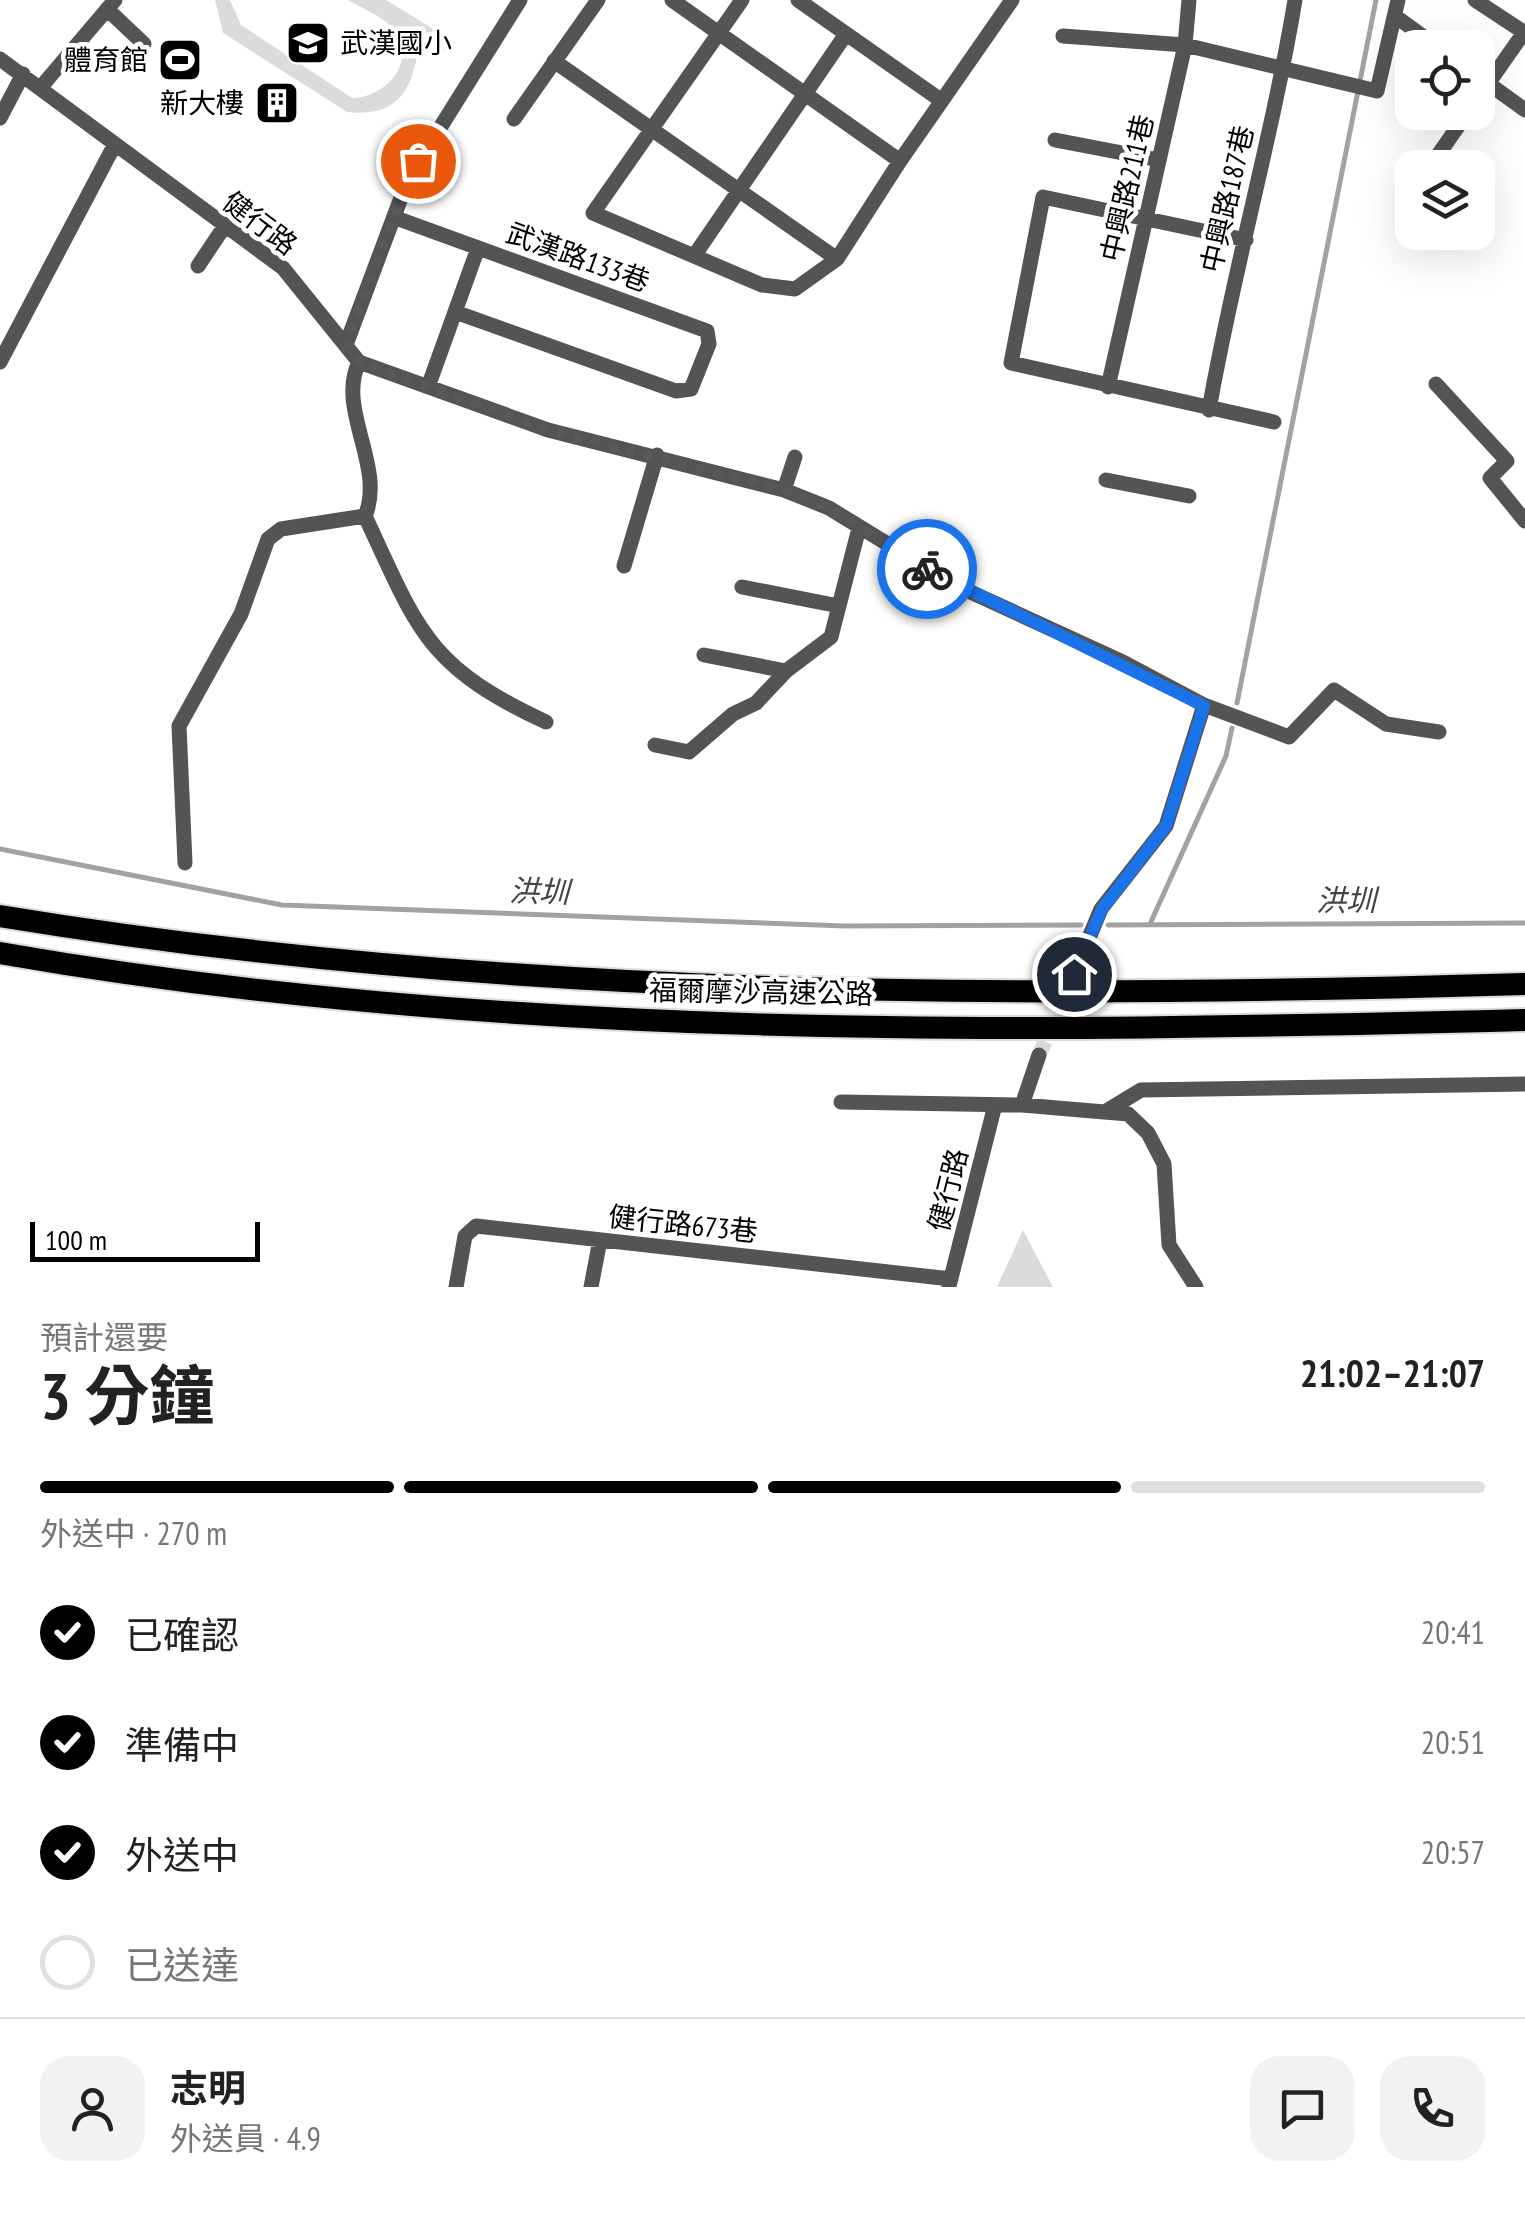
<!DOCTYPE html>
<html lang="zh-TW">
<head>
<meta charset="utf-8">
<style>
  :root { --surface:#fff; --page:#f2f2f2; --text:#222; --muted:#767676; --line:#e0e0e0; --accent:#000 }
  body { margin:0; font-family:"PT Sans Narrow","Noto Sans TC",sans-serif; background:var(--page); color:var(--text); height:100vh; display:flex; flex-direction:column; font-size:38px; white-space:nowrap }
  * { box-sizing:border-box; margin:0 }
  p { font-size:32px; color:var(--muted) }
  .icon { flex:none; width:55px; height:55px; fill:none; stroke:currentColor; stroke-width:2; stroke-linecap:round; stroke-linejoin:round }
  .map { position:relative; height:1287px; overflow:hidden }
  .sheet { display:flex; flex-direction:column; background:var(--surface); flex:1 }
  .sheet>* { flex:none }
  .fabs { position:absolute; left:1395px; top:30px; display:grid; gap:20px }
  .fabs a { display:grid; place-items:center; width:100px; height:100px; border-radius:20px; background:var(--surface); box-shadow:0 10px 40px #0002; font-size:50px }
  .scale { position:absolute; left:30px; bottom:25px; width:230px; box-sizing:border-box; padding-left:10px; border:5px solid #000; border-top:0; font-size:28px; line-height:35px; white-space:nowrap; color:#000; -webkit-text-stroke:8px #fff; paint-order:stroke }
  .pin { position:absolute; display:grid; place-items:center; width:85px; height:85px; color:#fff; margin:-42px; border:5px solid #fff; border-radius:50%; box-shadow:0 2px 10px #0007 }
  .courier { position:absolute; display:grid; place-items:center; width:100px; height:100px; margin:-50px; border:8px solid #1a73e8; border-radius:50%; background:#fff; color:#222; box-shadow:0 2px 12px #0007 }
  .head em { font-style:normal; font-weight:700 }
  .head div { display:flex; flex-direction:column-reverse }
  .head { display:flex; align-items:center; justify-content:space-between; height:170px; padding:0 40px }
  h1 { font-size:65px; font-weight:700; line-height:75px }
  .bar { display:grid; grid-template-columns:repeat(4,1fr); gap:15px 10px; align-content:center; height:120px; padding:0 40px }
  .bar i { height:12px; border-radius:8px; background:var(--line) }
  .bar .active { background:var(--accent) }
  .bar p { grid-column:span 4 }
  .line { display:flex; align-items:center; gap:25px; padding:0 40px; border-top:2px solid var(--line) }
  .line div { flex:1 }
  .round { display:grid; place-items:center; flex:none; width:105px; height:105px; border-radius:30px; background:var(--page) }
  ol { padding:0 40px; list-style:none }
  li { display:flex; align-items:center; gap:30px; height:110px }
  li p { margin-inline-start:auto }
  li .icon { padding:10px; border-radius:50%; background:var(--accent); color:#fff; stroke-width:4 }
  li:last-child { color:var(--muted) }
  li i { width:55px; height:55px; border:5px solid var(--line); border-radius:50% }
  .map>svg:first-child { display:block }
</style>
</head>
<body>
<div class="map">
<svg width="1525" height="1287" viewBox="0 0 1525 1287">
  <rect width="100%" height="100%" fill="#fff"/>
  <path fill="#dbdbdb" d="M215,0H230L241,25L352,98C389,97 420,58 390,26C380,15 361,8 348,0H386L456,43L448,53L420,40C413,86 402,118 347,112L223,33Z
    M1023,1230L1053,1287H997Z"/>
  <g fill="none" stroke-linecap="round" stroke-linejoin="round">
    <path stroke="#a2a2a2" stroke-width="5" d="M1237,703L1376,0
      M0,849L282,905L845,926L1081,925
      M1150,924L1226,756L1232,728
      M1108,925L1525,923"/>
    <path stroke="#d9d9d9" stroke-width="15" stroke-dasharray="15 8" stroke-linecap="butt" d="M1039,1055L1069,986"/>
    <defs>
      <path id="highway" d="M0,916C504,999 1016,999 1525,984
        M0,953C503,1041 1016,1033 1525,1020"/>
    </defs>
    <use href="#highway" stroke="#dbdbdb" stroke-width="26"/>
    <path stroke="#545454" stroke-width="15" d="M742,0L593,213L762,285L795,289L837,259
      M798,0L942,101
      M1475,0L1525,33
      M107,9L144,44
      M1395,16L1439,48
      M1063,36L1185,45L1377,91L1398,0
      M0,59L283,268L359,362L548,430L784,490L829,508L953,584L1123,662L1204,705L1166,826L1101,909L1074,974
      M554,61L837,259L900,161L672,0
      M1478,76L1525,110
      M41,87L115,0
      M1478,98L1525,31
      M0,118L23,74
      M514,119L598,0
      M1055,140L1159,160
      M900,161L1012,0
      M1429,168L1468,112
      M396,218L707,331L709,344L691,389L676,391L458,313
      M1246,240L1043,197L1011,363L1274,422
      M694,256L846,34
      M198,266L224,227
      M347,342L408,179L520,0
      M0,362L115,144
      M359,362C336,409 386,467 365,516
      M1436,384L1507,461L1490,478L1525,521
      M428,387L478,248
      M1108,387L1185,45L1189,0
      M1209,410C1233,272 1272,138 1295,0
      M1106,480L1189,496
      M784,490L795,457
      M365,516C418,630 426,666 546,722
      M624,566L657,455
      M742,587L839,606
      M704,655L786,671
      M1204,705L1289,737L1334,690L1386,724L1439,732
      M655,745L689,752L733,714L756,703L786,671L831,637L859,528
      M185,863L179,726L241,614L268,539L281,529L365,516
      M841,1102L1022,1105L1039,1055
      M1022,1105L1128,1114L1148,1133L1164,1164L1169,1245L1196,1287
      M1108,1110L1141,1090L1525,1084
      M949,1286L995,1105
      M456,1287L465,1236L476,1226L951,1279
      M591,1287L600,1240"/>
    <use href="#highway" stroke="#000" stroke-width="22"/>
  </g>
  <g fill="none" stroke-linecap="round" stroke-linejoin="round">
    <path stroke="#595959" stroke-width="10" stroke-dasharray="0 18" d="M418,161L408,178L347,342L359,362L548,430L784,490L829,508L927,569"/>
    <path stroke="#1a73e8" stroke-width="12" d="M927,569L1204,706L1166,826L1102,909L1074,974"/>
  </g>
  <defs>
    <symbol id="school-square" viewBox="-11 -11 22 22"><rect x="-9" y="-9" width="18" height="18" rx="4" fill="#000" stroke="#fff"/><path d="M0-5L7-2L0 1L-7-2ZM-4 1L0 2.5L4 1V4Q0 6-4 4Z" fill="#fff"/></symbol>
    <symbol id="stadium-square" viewBox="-11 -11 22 22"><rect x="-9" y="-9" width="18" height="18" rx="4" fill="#000" stroke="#fff"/><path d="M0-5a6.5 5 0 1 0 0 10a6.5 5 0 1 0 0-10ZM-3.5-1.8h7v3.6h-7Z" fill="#fff"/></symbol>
    <symbol id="building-square" viewBox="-11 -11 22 22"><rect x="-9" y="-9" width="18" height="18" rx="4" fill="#000" stroke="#fff"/><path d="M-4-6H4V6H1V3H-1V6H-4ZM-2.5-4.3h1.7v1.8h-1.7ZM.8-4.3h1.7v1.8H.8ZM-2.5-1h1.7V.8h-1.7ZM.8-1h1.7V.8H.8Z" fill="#fff"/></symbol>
  </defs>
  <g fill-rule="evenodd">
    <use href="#school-square" x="283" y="18" width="50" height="50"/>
    <use href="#stadium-square" x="155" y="35" width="50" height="50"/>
    <use href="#building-square" x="252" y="78" width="50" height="50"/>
  </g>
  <g text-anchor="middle" stroke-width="9" stroke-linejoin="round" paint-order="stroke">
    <g font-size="28" fill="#000" stroke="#fff" text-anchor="end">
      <text x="340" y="53" text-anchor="start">武漢國小</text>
      <text x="148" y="70">體育館</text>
      <text x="244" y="113">新大樓</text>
    </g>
    <g font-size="28" fill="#000" stroke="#fff">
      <text transform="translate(1127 188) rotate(-77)" y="10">中興路211巷</text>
      <text transform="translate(1227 199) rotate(-77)" y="10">中興路187巷</text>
      <text transform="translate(260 223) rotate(37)" y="10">健行路</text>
      <text transform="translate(578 257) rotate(20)" y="10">武漢路133巷</text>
      <text transform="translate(761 992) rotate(1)" y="10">福爾摩沙高速公路</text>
      <text transform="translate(948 1190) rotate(-76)" y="10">健行路</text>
      <text transform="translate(683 1224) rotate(6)" y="10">健行路673巷</text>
    </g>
    <g font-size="30" font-style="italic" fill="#434343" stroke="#fff">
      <text transform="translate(539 892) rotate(2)" y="10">洪圳</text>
      <text x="1346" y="911">洪圳</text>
    </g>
  </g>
</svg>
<div class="fabs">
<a><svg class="icon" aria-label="locate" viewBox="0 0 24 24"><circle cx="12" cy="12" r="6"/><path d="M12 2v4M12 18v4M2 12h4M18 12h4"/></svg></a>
<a><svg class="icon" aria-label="layers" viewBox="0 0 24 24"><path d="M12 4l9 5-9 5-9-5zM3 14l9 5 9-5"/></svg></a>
</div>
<div class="scale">100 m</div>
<div class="pin" style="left:418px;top:161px;background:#ea580c"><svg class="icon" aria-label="bag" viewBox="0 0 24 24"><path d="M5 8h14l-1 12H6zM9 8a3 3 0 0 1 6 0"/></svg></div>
<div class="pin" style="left:1074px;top:974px;background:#1f2937"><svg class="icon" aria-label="home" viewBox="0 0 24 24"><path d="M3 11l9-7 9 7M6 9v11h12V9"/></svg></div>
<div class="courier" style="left:927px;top:569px"><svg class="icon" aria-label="bike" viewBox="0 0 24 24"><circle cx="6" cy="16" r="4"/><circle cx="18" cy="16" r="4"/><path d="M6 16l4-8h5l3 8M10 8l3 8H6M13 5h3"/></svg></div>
</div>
<section class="sheet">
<div class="head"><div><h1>3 分鐘</h1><p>預計還要</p></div><em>21:02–21:07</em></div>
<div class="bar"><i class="active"></i><i class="active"></i><i class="active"></i><i></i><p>外送中 · 270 m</p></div>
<ol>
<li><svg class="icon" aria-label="check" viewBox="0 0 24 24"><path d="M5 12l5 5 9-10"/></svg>已確認<p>20:41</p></li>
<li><svg class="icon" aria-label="check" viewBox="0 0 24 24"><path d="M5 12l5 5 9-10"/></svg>準備中<p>20:51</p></li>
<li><svg class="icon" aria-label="check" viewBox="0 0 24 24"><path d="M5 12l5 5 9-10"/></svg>外送中<p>20:57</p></li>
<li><i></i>已送達</li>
</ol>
<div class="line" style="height:180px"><a class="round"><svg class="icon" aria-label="person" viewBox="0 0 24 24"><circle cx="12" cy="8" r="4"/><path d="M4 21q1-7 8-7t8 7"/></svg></a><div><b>志明</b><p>外送員 · 4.9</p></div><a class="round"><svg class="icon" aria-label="chat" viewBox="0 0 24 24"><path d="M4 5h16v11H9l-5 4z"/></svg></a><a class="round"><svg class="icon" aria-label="phone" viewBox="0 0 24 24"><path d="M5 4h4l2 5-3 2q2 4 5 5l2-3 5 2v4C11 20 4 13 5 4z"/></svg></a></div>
</section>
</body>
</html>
